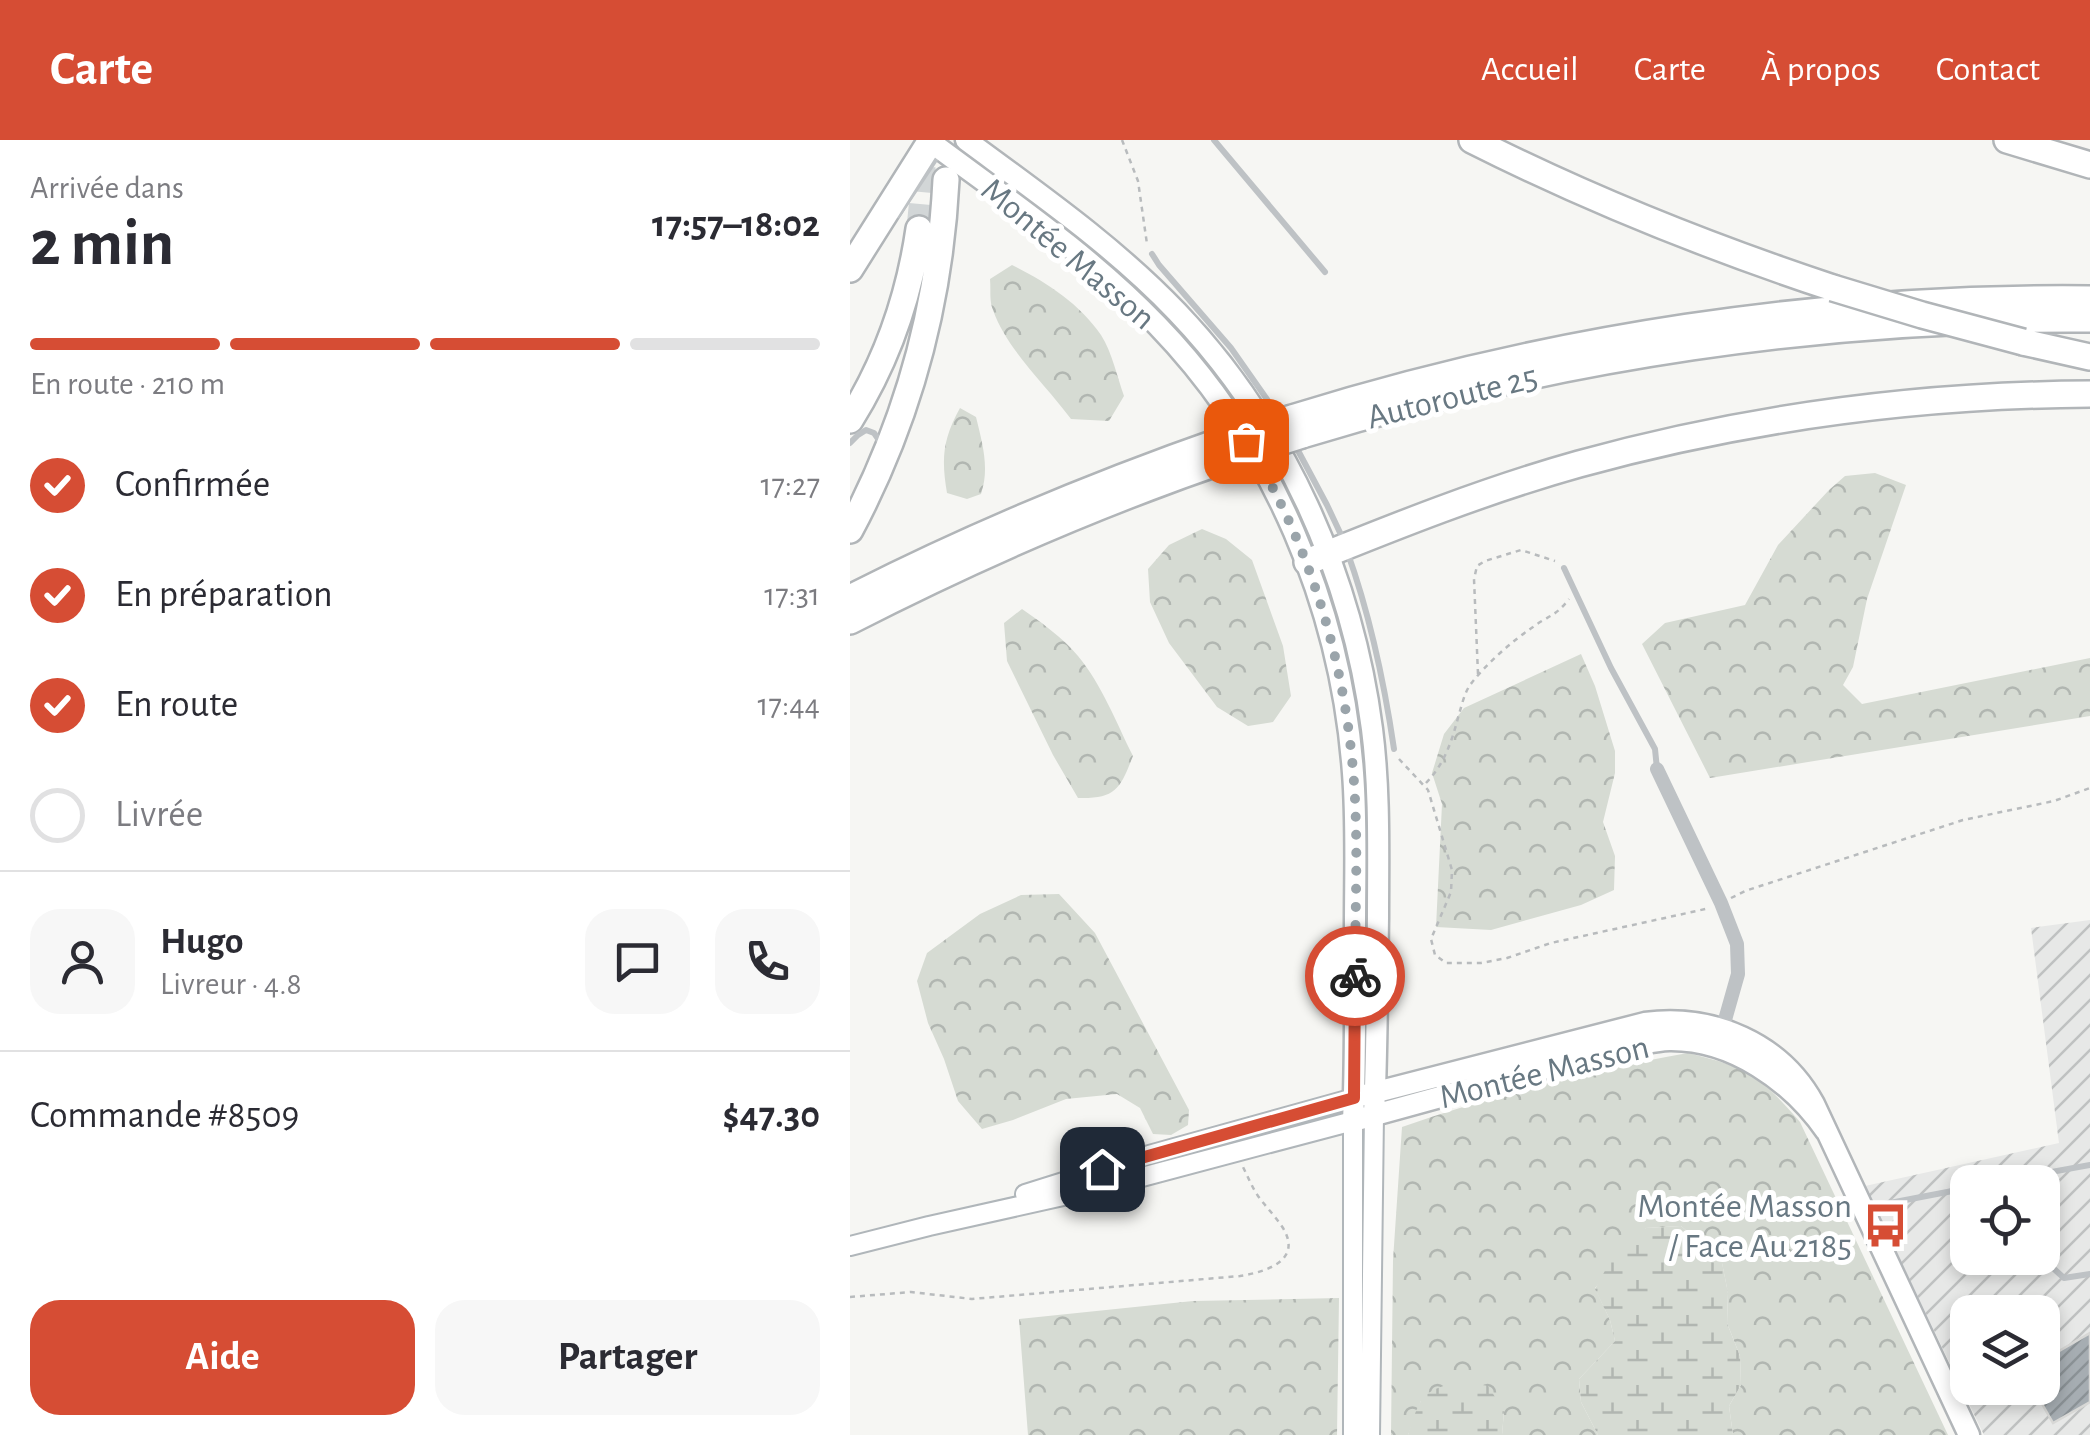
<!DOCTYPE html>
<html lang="fr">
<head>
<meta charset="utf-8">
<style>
  :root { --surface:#fff; --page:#f7f7f7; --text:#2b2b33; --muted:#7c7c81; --line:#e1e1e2; --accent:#d64d34 }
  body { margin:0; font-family:"Alegreya Sans",sans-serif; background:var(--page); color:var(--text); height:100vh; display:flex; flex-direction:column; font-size:38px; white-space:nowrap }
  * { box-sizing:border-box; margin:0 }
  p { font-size:32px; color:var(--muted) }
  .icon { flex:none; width:55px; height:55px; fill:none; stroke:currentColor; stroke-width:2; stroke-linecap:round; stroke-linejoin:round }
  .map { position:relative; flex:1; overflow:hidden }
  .sheet { display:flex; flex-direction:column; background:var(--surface); width:850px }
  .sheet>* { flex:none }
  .fabs { position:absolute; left:1100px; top:1025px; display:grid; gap:20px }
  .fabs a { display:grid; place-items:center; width:110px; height:110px; border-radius:20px; background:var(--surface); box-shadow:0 5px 15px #0003; font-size:50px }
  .pin { position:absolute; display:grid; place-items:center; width:85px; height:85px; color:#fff; margin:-42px; border-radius:20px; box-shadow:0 5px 15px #0006 }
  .courier { position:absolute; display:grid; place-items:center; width:100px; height:100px; margin:-50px; border:8px solid #d64d34; border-radius:50%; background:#fff; color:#222; box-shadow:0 2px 12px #0007 }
  .summary em { font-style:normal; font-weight:700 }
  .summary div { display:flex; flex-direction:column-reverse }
  .summary { display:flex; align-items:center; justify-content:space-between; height:170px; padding:0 30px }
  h1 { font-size:65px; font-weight:700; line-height:75px }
  .bar { display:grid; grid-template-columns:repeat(4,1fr); gap:15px 10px; align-content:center; height:120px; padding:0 30px }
  .bar i { height:12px; border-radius:8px; background:var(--line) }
  .bar .selected { background:var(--accent) }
  .bar p { grid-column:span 4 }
  .line { display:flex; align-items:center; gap:25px; padding:0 30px; border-top:2px solid var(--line) }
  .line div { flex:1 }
  .round { display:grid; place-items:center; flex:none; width:105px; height:105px; border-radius:30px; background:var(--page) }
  ol { padding:0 30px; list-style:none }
  li { display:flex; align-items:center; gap:30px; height:110px }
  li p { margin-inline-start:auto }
  li .icon { padding:10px; border-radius:50%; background:var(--accent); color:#fff; stroke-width:4 }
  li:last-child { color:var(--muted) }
  li i { width:55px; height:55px; border:5px solid var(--line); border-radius:50% }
  .cta { display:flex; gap:20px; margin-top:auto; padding:20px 30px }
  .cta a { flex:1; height:115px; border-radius:30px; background:var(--accent); color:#fff; font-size:40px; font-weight:700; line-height:115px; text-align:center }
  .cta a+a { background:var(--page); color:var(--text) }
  header { display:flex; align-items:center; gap:60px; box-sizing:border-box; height:140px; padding:0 50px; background:var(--accent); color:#fff }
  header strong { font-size:48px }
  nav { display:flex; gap:55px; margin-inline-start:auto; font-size:35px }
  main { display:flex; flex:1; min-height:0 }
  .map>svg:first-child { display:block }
</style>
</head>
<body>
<header>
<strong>Carte</strong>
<nav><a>Accueil</a><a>Carte</a><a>À propos</a><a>Contact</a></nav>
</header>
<main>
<section class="sheet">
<div class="summary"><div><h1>2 min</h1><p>Arrivée dans</p></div><em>17:57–18:02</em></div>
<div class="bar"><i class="selected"></i><i class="selected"></i><i class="selected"></i><i></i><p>En route · 210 m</p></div>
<ol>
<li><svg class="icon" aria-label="check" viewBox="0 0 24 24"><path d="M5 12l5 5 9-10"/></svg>Confirmée<p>17:27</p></li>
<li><svg class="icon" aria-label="check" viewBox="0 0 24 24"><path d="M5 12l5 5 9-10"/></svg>En préparation<p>17:31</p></li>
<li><svg class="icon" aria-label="check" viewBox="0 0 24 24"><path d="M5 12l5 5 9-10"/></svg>En route<p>17:44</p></li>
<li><i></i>Livrée</li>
</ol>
<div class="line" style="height:180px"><a class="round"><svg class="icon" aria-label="person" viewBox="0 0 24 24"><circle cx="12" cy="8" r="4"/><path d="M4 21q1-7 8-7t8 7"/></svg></a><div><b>Hugo</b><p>Livreur · 4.8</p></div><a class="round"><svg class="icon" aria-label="chat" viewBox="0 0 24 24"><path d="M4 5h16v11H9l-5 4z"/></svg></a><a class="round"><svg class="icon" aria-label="phone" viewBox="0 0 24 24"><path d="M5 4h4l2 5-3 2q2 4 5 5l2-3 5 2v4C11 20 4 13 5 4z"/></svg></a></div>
<div class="line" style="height:130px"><div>Commande #8509</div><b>$47.30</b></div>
<div class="cta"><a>Aide</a><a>Partager</a></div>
</section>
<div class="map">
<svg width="1240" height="1295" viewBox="0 0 1240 1295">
  <defs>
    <pattern id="industrial-furrows" width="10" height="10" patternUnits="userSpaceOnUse" patternTransform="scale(2.5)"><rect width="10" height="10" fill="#e7e8e7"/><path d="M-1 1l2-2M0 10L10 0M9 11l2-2" fill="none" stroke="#bfc1c1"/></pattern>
    <pattern id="forest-crowns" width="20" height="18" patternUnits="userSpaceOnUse" patternTransform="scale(2.5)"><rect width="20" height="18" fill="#d6dbd3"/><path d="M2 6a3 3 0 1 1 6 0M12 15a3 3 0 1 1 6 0" fill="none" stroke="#b1b6b1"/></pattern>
    <pattern id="wetland-marsh" width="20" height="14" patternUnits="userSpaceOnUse" patternTransform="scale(2.5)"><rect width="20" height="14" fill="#d6dbd3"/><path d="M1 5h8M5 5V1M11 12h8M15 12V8" fill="none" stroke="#b1b6b1"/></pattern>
    <pattern id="building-hatch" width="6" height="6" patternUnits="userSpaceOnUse" patternTransform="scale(2.5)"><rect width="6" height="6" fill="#a6adb2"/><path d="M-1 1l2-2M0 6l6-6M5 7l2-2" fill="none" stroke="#8b9296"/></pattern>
  </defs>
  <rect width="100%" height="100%" fill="#f6f6f3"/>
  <path fill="url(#industrial-furrows)" fill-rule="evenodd" d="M1240,780V1295H1134L1015,1046L1209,1003L1181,788ZM1118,1042H1192V1118H1118ZM1118,1172H1192V1248H1118Z"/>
  <path fill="url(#forest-crowns)" d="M162,125C196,142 229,163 251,195C262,212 267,237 274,256L259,281L221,279C196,245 157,210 143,170C139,161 141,149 140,139Z
    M110,268L126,277C132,302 140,328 131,354L117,359L97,353C91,318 93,299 110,268Z
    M1025,333L1056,345L1017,459L1003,527L993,545L1012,564L1240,518V576L860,638L792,504L815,483L895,465L928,405L979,350L995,336Z
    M352,389L376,399L402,420L433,506L441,556L423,582L398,586L367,567L319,503L300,462L298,429L319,405Z
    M172,469C192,483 212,497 228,516C252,545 266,582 283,616C270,649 266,659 228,658L203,615L157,521L154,483Z
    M731,514L745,546L765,611V633L753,682L765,716L764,750L731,765L641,790L586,787L592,664L582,633L594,594L614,568Z
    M209,754L245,793L339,970L338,985L321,995L303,994L290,968L267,954L216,959L163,980L132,989L108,961L94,919L78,883L67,841L77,813L130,774L171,755Z
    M838,913C899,928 909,935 950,982L1098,1295H883L879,1266L891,1245L890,1216L877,1183L878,1153L868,1103L845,1098L831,1086L796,1088L745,1148L760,1180L765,1201L729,1239L731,1262L748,1295H652L654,1271L571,1261L558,1295H541L543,1120L552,987C646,954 741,930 838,913Z
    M489,1158L487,1295H178L169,1179L343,1161Z"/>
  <path fill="url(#wetland-marsh)" d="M831,1086L845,1098L868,1102L878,1153L877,1183L890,1216L891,1245L879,1266L883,1295H748L731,1262L729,1239L765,1201L760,1180L745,1149L769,1105L796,1088Z
    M610,1241L638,1246L654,1271L652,1295H558C571,1256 570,1252 610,1241Z"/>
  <path fill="url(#building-hatch)" stroke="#d8d8d6" stroke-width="2.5" d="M1240,1193V1262L1203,1283L1183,1248H1192V1221Z"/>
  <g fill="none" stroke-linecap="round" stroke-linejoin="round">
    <path stroke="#d2d6d7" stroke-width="25" stroke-dasharray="25 12" stroke-linecap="butt" d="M69,89L73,47V10"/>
    <defs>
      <path id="secondary" d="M175,1054L299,1015L504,958
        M0,1106L79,1086L258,1046L503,981V1295
        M520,1295L524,974"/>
      <path id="primary" d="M78,0C157,59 239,114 307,185C423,305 491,468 503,633C507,683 505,734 505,784C505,850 506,916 503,981L765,909C783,905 801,901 819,900C882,899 941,941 976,991
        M116,0C189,54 264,106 327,172C435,285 502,435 522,589C530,651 528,715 528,778C527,843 527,909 524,974
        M515,955L795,883C863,874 931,903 964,964L1119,1295"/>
      <path id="highway" d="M622,0C739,59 859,107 983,148
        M1157,0L1240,25
        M0,129L80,2
        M1173,202L1240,217
        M442,278C698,198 971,156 1240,159
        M0,280C37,221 59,158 69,89
        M452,295C707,217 974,177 1240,179
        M0,390C58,281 90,163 96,40
        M457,422C546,386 636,350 729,324C896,278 1066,255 1240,254
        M0,458C122,396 247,344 376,299
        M0,481C125,417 253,361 387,316"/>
    </defs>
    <use href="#secondary" stroke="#b0b6ba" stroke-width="22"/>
    <use href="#primary" stroke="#b2b6b9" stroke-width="25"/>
    <use href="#highway" stroke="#b1b5b8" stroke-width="30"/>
    <path stroke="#b8bbbd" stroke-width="2.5" stroke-dasharray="5 5" stroke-linecap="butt" d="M272,0L288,41L297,104
      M628,534L624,439L627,426L635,421L671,410L705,421
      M549,619L578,650L602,730L601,752L581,799L585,815L596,823H631L657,818L701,803L860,768
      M576,643C595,623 602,601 609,574C612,565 614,554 620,545C636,524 661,502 683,487C699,475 705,477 719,459
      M881,758L895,751L1113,680L1204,661L1240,648
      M0,1157L61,1152L122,1159L390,1136C415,1132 453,1121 433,1088C426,1077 416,1067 408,1056C402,1047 398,1037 393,1027"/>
    <path stroke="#bec2c5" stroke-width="6" d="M364,0L475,132
      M48,75L88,15
      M302,114L309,125L381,208L428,275
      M0,303L8,295L16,290L24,293L31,303
      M444,303L477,365L493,399
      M497,411C520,475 534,541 544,609
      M714,428L761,528L805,609L807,629
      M1146,1042L1240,1025
      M1019,1067L1118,1048
      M1192,1118L1214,1138L1240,1134"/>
    <path stroke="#bec2c5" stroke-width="14" d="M807,629L871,763L887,804L888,834L871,894"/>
    <use href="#secondary" stroke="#fff" stroke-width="18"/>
    <use href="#primary" stroke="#fff" stroke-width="20"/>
    <use href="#highway" stroke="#fff" stroke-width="25"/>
    <defs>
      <path id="highway-bridge" d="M983,148L1072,175L1173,202
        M376,299L442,278
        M387,316L452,295"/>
    </defs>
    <use href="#highway-bridge" stroke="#b1b5b8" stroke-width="30" stroke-linecap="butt"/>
    <use href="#highway-bridge" stroke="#fff" stroke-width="25"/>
  </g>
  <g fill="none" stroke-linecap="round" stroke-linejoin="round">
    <path stroke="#9aa4aa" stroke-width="10" stroke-dasharray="0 18" d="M396,301C458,400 493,514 503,630C509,698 505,768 505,836"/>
    <path stroke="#d64d34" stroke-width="12" d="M252,1029L504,958L505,836"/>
  </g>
  <defs>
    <symbol id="bus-bare" viewBox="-9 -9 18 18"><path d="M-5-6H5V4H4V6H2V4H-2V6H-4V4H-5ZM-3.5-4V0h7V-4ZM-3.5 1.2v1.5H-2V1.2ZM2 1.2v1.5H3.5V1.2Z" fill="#d64d34" stroke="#fff" stroke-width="2.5" paint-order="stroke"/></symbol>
  </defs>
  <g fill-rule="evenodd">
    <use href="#bus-bare" x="1004" y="1054" width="63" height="63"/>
  </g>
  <g text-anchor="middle" stroke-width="10" stroke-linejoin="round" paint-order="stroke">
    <g font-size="35" fill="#687882" stroke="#fff">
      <text transform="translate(219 113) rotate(40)" y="12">Montée Masson</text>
      <text transform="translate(602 256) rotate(-14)" y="12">Autoroute 25</text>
      <text transform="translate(694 931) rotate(-14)" y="12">Montée Masson</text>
    </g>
    <g font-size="35" fill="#687882" stroke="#fff" text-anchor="end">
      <text x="1002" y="1077">Montée Masson<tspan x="1002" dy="40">/ Face Au 2185</tspan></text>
    </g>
  </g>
</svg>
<div class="fabs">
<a><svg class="icon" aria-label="locate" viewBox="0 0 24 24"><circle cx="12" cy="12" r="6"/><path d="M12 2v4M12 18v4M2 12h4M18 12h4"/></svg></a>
<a><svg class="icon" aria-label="layers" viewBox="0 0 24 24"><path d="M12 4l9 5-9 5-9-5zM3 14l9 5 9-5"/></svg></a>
</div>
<div class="pin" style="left:396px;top:301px;background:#ea580c"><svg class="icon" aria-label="bag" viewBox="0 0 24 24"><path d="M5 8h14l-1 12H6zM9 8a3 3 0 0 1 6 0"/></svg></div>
<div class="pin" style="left:252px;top:1029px;background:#1f2937"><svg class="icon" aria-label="home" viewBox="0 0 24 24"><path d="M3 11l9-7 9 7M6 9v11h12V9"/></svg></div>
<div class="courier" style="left:505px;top:836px"><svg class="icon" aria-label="bike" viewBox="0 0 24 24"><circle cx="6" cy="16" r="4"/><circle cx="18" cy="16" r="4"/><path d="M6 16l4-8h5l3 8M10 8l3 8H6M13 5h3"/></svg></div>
</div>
</main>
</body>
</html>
